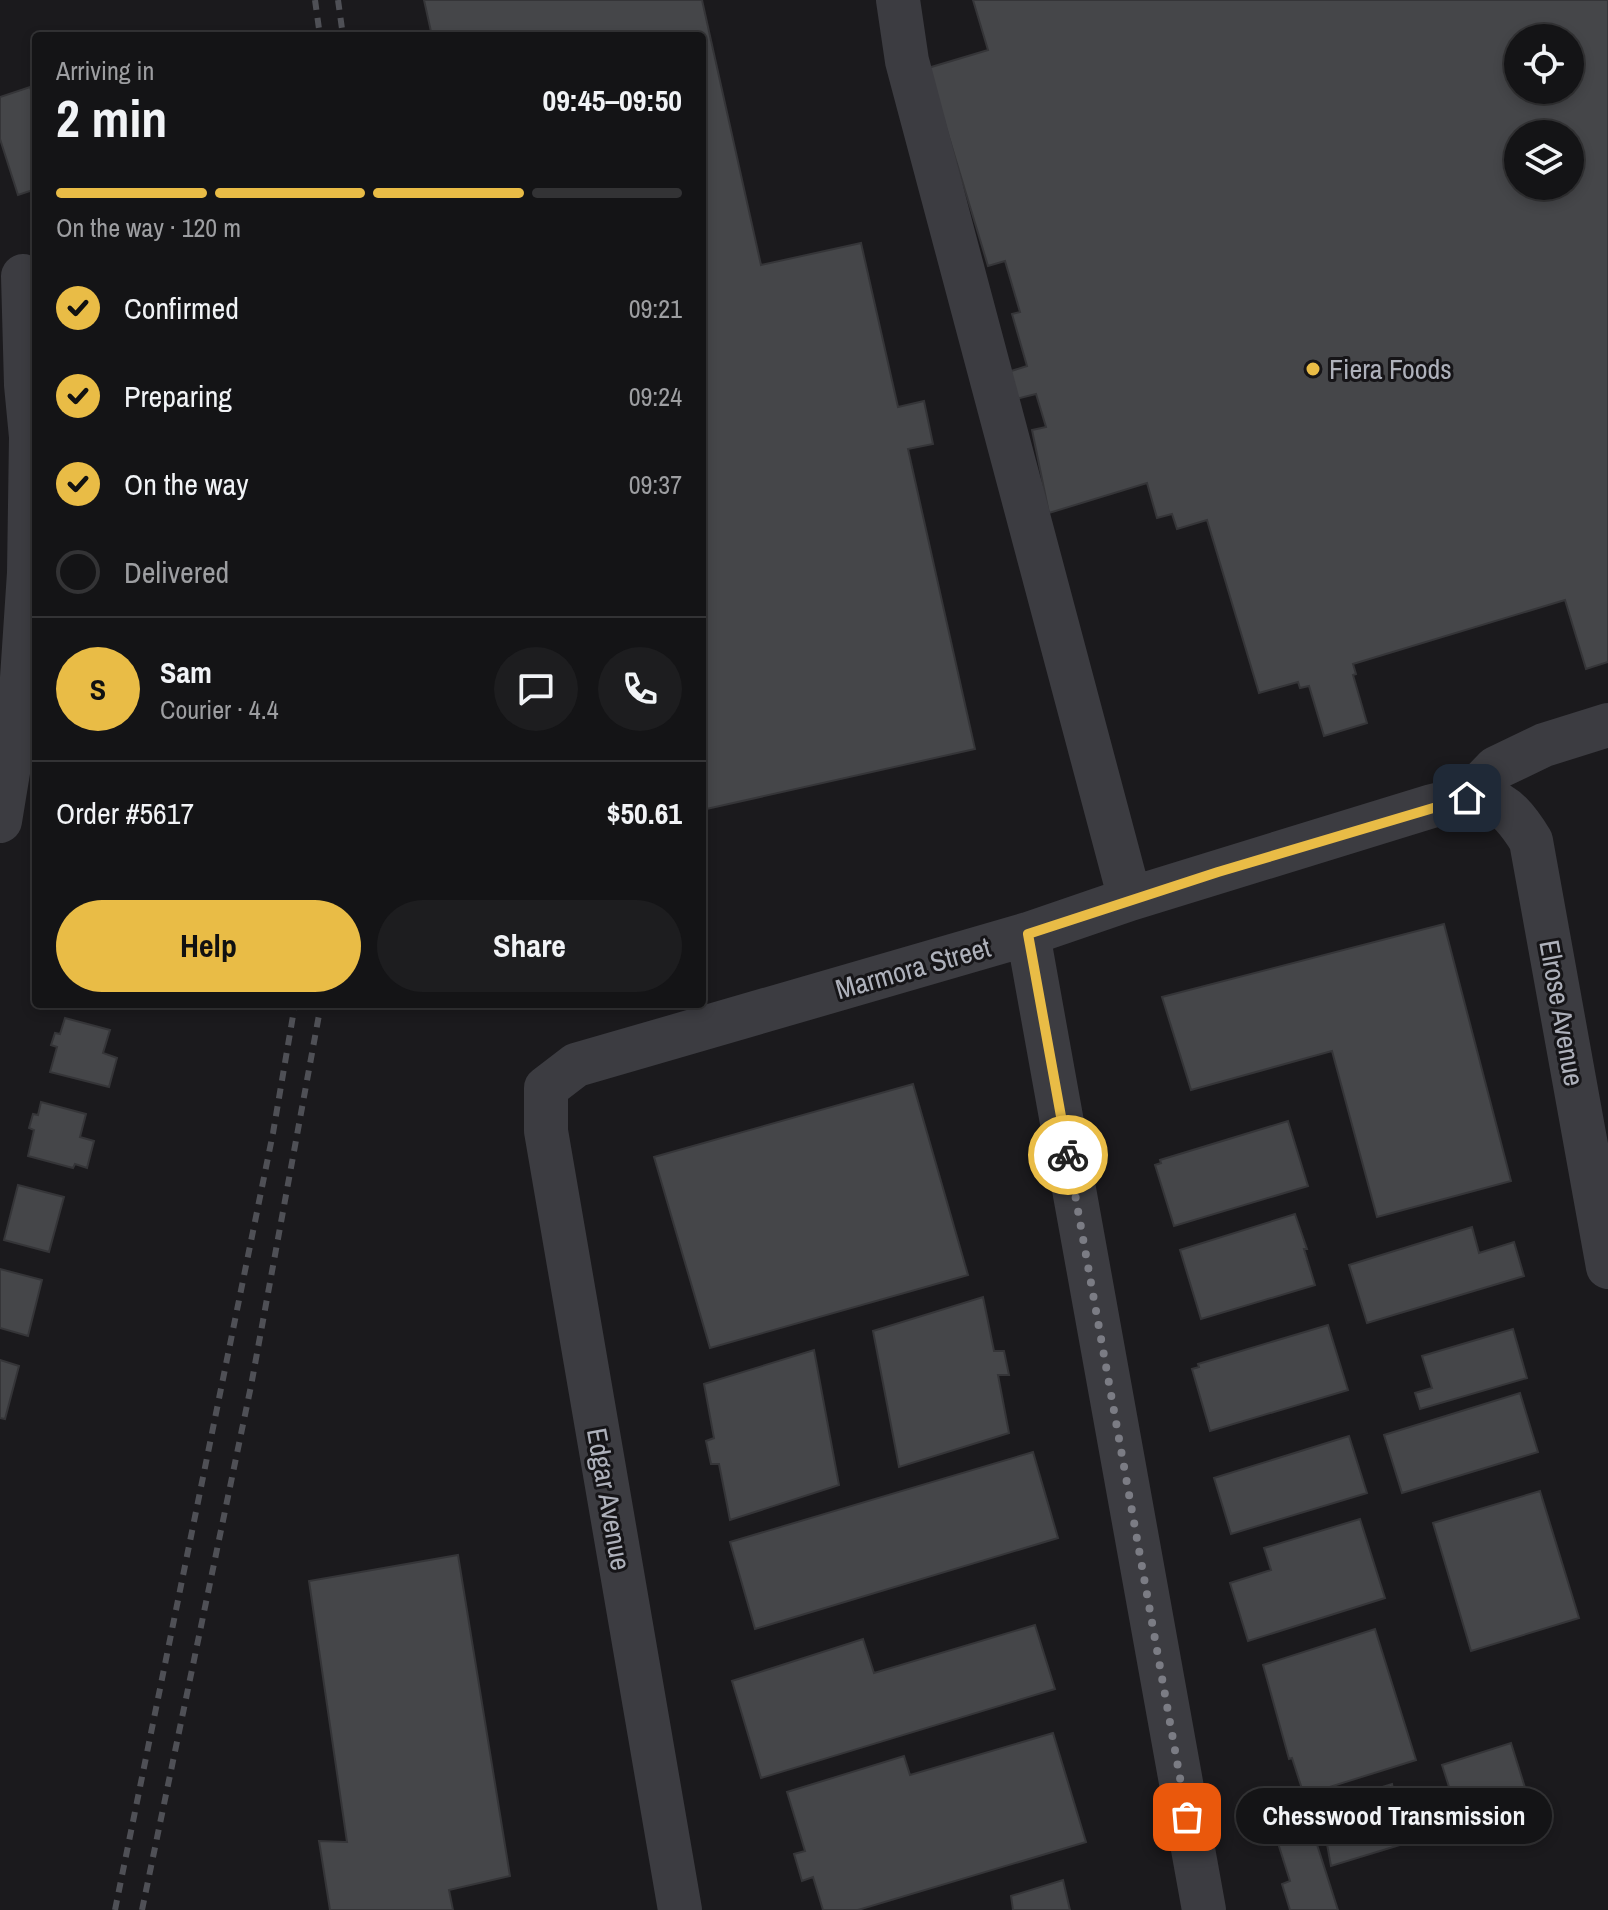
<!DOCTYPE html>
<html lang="en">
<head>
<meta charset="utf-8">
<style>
  :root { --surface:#141416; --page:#1d1d1f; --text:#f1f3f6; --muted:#9d9ea1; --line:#333335; --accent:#e9bc46 }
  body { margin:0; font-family:"Archivo Narrow",sans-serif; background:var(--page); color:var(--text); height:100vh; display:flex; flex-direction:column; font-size:30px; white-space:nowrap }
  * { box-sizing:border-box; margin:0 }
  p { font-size:26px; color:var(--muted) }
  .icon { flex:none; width:44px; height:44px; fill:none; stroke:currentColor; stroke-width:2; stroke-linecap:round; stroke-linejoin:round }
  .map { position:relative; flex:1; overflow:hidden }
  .details { position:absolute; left:32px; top:32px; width:674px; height:976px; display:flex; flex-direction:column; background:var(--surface); border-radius:8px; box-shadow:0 4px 12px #0003,0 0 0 2px var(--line) }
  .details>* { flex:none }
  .controls { position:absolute; left:1504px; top:24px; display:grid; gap:16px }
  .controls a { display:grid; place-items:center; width:80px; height:80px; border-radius:50%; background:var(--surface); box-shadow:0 4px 12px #0003,0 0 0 2px var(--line); font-size:40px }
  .pin { position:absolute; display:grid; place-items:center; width:68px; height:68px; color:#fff; margin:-34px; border-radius:16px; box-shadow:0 4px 12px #0006 }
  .courier { position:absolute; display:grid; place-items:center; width:80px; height:80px; margin:-40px; border:6px solid #e9bc46; border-radius:50%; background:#fff; color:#222; box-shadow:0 2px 10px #0007 }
  .bubble { position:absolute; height:56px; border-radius:28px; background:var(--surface); box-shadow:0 4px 12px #0003,0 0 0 2px var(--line); font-size:26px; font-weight:800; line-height:56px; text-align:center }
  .head em { font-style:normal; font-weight:800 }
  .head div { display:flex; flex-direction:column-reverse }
  .head { display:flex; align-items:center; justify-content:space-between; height:136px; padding:0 24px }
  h1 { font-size:52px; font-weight:800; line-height:60px }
  .bar { display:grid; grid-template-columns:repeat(4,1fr); gap:12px 8px; align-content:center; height:96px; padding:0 24px }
  .bar i { height:10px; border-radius:6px; background:var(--line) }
  .bar .current { background:var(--accent) }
  .bar p { grid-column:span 4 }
  .line { display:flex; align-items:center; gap:20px; padding:0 24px; border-top:2px solid var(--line) }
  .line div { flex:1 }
  .round { display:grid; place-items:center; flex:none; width:84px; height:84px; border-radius:42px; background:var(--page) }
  ol { padding:0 24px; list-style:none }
  li { display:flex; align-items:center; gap:24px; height:88px }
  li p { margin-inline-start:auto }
  li .icon { padding:8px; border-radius:50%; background:var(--accent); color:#111; stroke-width:4 }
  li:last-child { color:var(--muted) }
  li i { width:44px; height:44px; border:4px solid var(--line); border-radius:50% }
  .cta { display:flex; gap:16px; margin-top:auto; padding:16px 24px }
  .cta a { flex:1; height:92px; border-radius:48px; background:var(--accent); color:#111; font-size:32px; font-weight:800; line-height:92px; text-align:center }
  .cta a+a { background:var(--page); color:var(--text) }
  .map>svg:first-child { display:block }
</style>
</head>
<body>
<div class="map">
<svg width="1608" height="1910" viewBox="0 0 1608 1910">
  <rect width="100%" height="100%" fill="#1b1a1d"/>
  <path fill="#454649" stroke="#353538" stroke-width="2" fill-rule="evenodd" d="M424,0H702L761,265L861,243L898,407L924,401L933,444L908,449L975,749L702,810V36H432Z
    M973,0H1608V662L1586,669L1565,600L1353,664L1356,674L1353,675L1367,723L1324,736L1309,686L1300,688L1298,682L1259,693L1207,520L1177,529L1172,514L1157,518L1147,483L1049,513L1032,430L1046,427L1036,394L1016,399L1008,372L1027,366L1012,314L1020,312L1005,261L988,266L928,68L988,50ZM1518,38H1570V90H1518ZM1518,134H1570V186H1518Z
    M30,87L36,105V189L18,195L0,139V97Z
    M1444,924L1511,1181L1377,1217L1332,1051L1191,1090L1162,997Z
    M65,1018L110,1030L103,1053L117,1058L109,1087L50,1072L57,1047L51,1045L55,1033L60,1034Z
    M913,1084L968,1275L710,1348L654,1157Z
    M41,1102L86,1114L80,1137L94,1141L87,1168L75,1164L73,1168L28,1156L34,1130L29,1128L33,1114L38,1115Z
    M1288,1121L1308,1186L1174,1226L1155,1165L1161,1163L1160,1160Z
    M18,1185L64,1197L49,1252L4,1240Z
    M1295,1214L1307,1249H1304L1315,1285L1201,1319L1180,1250Z
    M1472,1227L1479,1253L1514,1242L1524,1276L1367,1323L1349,1265Z
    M0,1269L42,1280L28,1336L0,1328Z
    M983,1297L994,1351H1004L1009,1375H998L1009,1433L899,1467L873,1331Z
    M1328,1325L1348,1390L1210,1431L1192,1369L1199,1367L1198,1364Z
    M1513,1329L1527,1378L1420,1409L1415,1393L1432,1388L1422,1356Z
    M814,1350L839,1485L730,1520L719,1464H711L706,1441L714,1438L704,1384Z
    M0,1360L19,1366L5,1419L0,1418Z
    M1520,1393L1538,1452L1402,1493L1384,1435Z
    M1349,1436L1367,1493L1231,1534L1214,1478Z
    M1033,1452L1058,1538L755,1629L730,1542Z
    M1540,1491L1579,1618L1471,1651L1433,1523Z
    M1360,1519L1385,1598L1248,1641L1230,1583L1271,1570L1264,1548Z
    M458,1555L510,1876L449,1890L453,1910H330L319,1841L347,1842L309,1581Z
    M1035,1625L1055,1689L761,1778L732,1681L863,1639L874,1673Z
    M1375,1629L1416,1760L1304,1795L1292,1758L1289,1759L1263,1665Z
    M1053,1733L1086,1842L858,1910H823L813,1877L802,1881L794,1854L805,1851L787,1792L904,1756L910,1775Z
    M1511,1743L1527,1794L1458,1815L1442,1765Z
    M1392,1784L1403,1844L1331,1866L1320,1806Z
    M1312,1829L1338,1910H1290L1282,1884L1290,1881L1277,1840Z
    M1063,1880L1070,1910H1013L1011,1896Z"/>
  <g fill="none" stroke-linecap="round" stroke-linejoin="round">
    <path stroke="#3c3c41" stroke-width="44" d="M898,0L907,61L1130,899
      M1467,798L1496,768L1544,745L1608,725
      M0,821L21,693L29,573L31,437L26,385L23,276
      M1028,934L1204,1910
      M680,1910L546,1131V1088L576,1065L1028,934L1130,899L1432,806C1484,793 1502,793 1531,841L1608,1267"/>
    <path stroke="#4f5056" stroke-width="6" stroke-dasharray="10 8" stroke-linecap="butt" d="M315,0L320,36
      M338,0L343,36
      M115,1910L273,1133L295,1004
      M142,1910L251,1386L321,1004"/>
  </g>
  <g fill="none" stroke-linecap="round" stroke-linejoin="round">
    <path stroke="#7b7c84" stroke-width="8" stroke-dasharray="0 14.4" d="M1068,1155L1187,1817"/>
    <path stroke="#e9bc46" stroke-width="10" d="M1068,1155L1028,934L1218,872L1467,798"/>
  </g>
  <circle fill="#e9bc46" stroke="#161518" stroke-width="3" cx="1313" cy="369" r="8"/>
  <g text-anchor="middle" stroke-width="6" stroke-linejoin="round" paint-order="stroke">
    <g font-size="28" fill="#aeb1bb" stroke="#161518" text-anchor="start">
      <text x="1329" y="379">Fiera Foods</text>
    </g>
    <g font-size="28" fill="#aeb1bb" stroke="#161518">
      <text transform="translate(913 968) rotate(-16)" y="10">Marmora Street</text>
      <text transform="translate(1562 1013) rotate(80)" y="10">Elrose Avenue</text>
      <text transform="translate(609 1499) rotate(80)" y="10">Edgar Avenue</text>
    </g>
  </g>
</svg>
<div class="controls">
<a><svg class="icon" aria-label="locate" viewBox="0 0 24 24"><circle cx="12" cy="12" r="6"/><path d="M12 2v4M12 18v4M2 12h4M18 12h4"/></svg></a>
<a><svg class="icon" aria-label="layers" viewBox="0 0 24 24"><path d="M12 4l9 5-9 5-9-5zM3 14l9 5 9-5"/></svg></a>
</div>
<div class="pin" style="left:1187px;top:1817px;background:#ea580c"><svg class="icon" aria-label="bag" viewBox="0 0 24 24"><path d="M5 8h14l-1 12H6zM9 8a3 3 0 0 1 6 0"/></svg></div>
<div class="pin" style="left:1467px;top:798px;background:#1f2937"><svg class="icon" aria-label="home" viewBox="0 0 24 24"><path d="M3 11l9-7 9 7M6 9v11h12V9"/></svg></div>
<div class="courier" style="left:1068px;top:1155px"><svg class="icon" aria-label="bike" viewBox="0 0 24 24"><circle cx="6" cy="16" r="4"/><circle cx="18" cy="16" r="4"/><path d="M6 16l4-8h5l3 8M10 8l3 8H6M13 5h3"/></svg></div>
<div class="bubble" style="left:1236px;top:1788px;width:316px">Chesswood Transmission</div>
<section class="details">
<div class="head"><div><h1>2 min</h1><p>Arriving in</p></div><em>09:45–09:50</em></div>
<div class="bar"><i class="current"></i><i class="current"></i><i class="current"></i><i></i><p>On the way · 120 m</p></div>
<ol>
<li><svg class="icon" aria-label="check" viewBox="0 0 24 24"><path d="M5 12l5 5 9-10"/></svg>Confirmed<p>09:21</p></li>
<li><svg class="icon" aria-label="check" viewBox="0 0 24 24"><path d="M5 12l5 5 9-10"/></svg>Preparing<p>09:24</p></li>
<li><svg class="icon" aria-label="check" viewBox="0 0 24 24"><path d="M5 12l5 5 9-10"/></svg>On the way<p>09:37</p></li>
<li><i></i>Delivered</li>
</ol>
<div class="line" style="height:144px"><b class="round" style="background:var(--accent);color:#111">S</b><div><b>Sam</b><p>Courier · 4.4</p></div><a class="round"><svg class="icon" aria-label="chat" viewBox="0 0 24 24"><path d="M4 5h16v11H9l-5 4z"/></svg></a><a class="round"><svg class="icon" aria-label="phone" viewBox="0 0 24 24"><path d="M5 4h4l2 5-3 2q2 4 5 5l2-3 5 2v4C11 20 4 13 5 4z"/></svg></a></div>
<div class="line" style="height:104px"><div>Order #5617</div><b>$50.61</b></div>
<div class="cta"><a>Help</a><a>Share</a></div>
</section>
</div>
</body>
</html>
